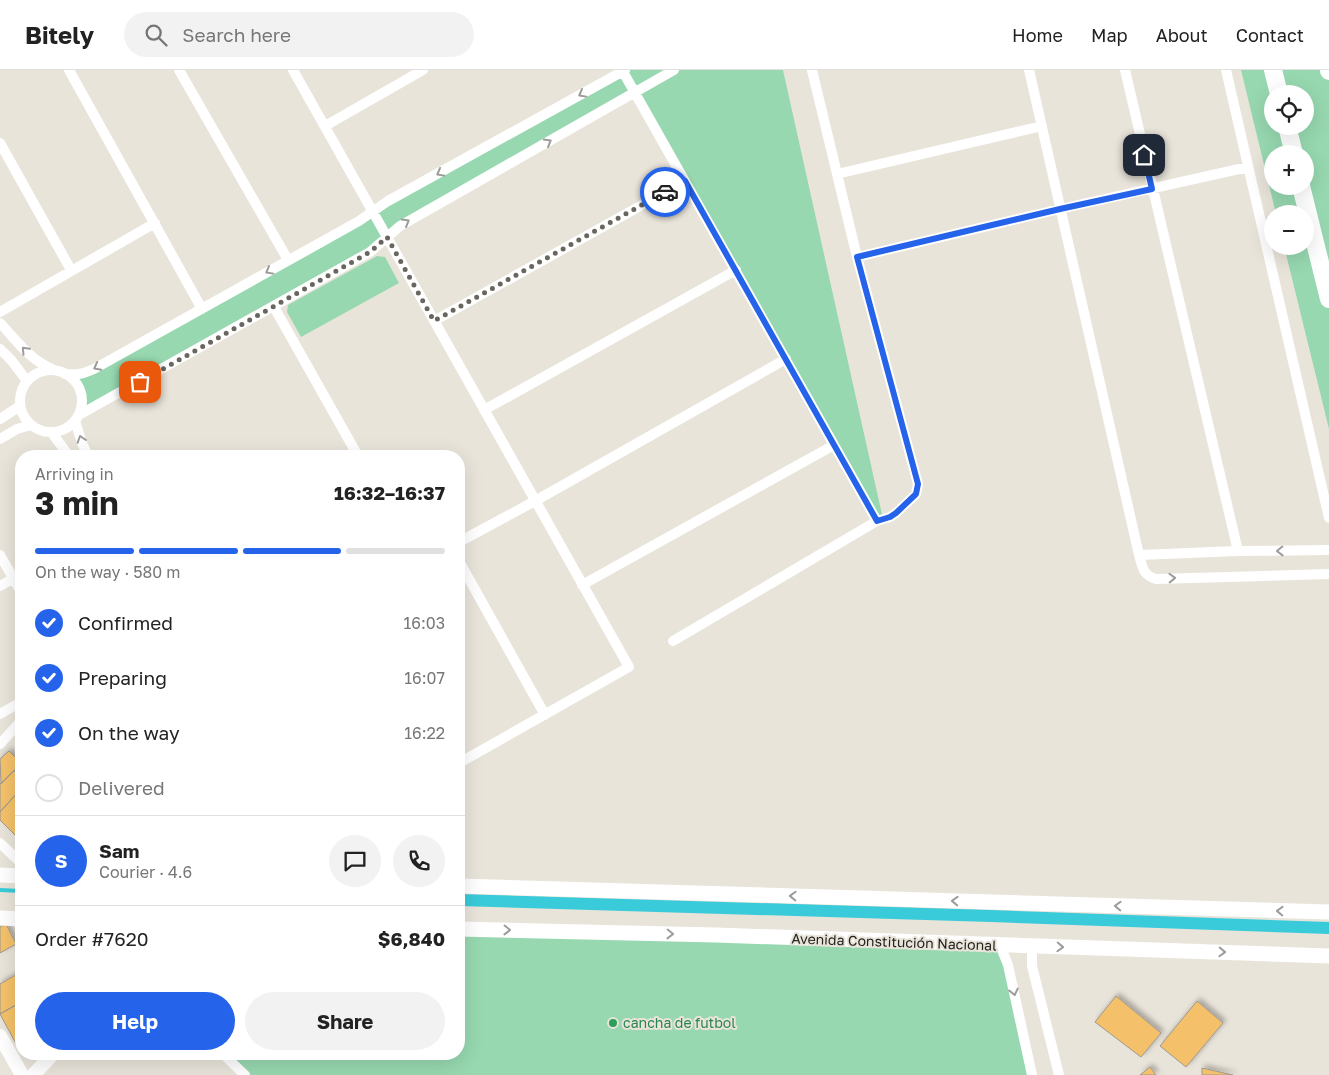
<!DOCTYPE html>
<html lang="en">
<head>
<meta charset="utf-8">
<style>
  :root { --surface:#fff; --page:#f2f2f2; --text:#222; --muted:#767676; --line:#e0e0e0; --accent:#2563eb }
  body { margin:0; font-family:"Golos Text",sans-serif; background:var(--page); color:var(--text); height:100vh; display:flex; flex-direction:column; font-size:19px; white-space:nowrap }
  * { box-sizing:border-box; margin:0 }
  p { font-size:16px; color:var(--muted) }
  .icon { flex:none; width:28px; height:28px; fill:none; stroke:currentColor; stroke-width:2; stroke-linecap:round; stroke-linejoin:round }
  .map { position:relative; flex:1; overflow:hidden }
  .side { position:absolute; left:15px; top:380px; width:450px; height:610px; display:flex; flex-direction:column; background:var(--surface); border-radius:20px; box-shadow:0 5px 20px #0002 }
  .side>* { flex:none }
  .controls { position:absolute; left:1264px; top:15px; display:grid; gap:10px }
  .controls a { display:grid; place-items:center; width:50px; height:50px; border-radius:50%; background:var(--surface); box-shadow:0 5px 20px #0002; font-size:25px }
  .pin { position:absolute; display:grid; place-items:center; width:42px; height:42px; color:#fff; margin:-21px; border-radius:10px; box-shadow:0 2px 8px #0006 }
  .courier { position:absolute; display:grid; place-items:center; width:50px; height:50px; margin:-25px; border:4px solid #2563eb; border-radius:50%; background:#fff; color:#222; box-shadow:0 1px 6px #0007 }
  .head em { font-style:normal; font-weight:700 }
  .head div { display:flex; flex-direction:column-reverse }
  .head { display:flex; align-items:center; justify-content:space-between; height:85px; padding:0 20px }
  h1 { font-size:32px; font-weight:700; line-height:38px }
  .bar { display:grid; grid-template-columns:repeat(4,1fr); gap:8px 5px; align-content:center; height:60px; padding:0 20px }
  .bar i { height:6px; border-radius:4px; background:var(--line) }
  .bar .on { background:var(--accent) }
  .bar p { grid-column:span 4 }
  .line { display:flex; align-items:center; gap:12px; padding:0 20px; border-top:1px solid var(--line) }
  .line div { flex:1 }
  .round { display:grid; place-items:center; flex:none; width:52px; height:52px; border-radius:26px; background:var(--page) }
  ol { padding:0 20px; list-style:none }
  li { display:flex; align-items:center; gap:15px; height:55px }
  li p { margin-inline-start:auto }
  li .icon { padding:5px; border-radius:50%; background:var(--accent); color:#fff; stroke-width:4 }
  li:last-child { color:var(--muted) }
  li i { width:28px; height:28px; border:2px solid var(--line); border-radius:50% }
  .cta { display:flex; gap:10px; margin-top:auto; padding:10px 20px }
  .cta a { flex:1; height:58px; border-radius:30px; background:var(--accent); color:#fff; font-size:20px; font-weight:700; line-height:58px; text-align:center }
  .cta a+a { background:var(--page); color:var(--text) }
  header { display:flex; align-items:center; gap:30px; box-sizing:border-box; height:70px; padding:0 25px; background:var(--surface); border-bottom:1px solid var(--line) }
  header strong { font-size:24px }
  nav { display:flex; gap:28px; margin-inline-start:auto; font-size:18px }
  .search { width:350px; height:45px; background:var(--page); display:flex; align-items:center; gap:12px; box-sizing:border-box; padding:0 18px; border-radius:28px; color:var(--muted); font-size:19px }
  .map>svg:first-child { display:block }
</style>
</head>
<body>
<header>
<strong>Bitely</strong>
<div class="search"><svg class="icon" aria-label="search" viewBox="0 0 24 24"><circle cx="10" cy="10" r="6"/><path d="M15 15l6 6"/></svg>Search here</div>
<nav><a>Home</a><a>Map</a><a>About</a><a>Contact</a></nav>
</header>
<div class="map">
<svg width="1329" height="1005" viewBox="0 0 1329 1005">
  <defs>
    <filter id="shadow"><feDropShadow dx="3" dy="-3" stdDeviation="2.5" flood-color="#0004"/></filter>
  </defs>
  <rect width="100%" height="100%" fill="#e9e4da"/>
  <path fill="#97d8b0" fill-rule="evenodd" d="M625,0H783L883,449L877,451L635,22L400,156L370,182L79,345L82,327L70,304H84Z
    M1241,0H1329V359L1284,176H1305V144H1276ZM1272,24H1305V56H1272ZM1272,84H1305V116H1272Z
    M377,186L385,187L399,213L301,267L287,242L288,235Z
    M459,861L1000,875L1031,1005H242L226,984H459Z"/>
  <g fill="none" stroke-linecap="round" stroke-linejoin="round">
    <path stroke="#39cbd9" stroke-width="4" d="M0,820L21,821"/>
    <path stroke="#39cbd9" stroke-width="12" d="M459,830L991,846L1329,858"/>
  </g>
  <path fill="#f4c16b" stroke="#9e988e" filter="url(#shadow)" d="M9,681L21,693L1,714L0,689Z
    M14,701L21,708V719L0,742V714Z
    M18,722L21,725V764L18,768L0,750V742Z
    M6,854L16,874L0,883V857Z
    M21,902V932L0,944V914Z
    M1116,926L1161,963L1141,987L1095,952Z
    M1197,931L1223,953L1186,997L1160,976Z
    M16,935L21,944V983L0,944Z
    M1150,997L1156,1005H1140Z
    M1202,998L1233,1005H1202Z"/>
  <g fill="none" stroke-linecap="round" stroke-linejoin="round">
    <path stroke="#fff" stroke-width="10" d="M69,0L202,239
      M179,0L288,190
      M293,0L629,597L459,693
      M622,0L877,451L890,447L896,443L916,424L918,414L857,187L812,0
      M1029,0L1139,485C1143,498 1142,504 1156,509L1329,504
      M1125,0L1238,481
      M1226,0L1329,448
      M325,56L423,0
      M0,73L71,200
      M837,104L1042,56
      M857,187L1060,139L1248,97
      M274,237L358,386
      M0,242L155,153
      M434,251L685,111
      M0,253C17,271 29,289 52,299
      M0,279L12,291L27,311
      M20 331a31 31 0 1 1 62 0a31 31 0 1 1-62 0Z
      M65,304C77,305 83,304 94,299L359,151L388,131L625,0
      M484,340L736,200
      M79,345L370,182L400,156L674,0
      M0,349L20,336
      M75,351L82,373L88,386
      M52,363L69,386
      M0,369L17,359L31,355
      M459,472L535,431L786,289
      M0,485L21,522
      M1139,485L1238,481L1329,480
      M459,491L545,645
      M582,515L834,375
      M0,516L21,504
      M673,571L877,451
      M0,644L21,632
      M0,674L21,651
      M0,773L21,793
      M1000,875L1008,895L1032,1005
      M1032,877V896L1059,1005
      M223,984L245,1005"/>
    <path stroke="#fff" stroke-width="14" d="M0,966L22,1005
      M33,1005L53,984"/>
    <path stroke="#fff" stroke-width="15" d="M0,805L21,806
      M459,816L1329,842
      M0,848L21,849
      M459,859L716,865L1329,886"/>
    <path stroke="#fff" stroke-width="18" d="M1273,0L1279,24
      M1329,0V1
      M1287,56L1294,84
      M1301,116L1329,229"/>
  </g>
  <defs><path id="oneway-chevron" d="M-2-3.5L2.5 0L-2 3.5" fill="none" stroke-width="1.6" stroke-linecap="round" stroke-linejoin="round" transform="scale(1.25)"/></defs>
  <g stroke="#9c9c9a">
    <use href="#oneway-chevron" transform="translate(582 24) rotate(151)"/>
    <use href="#oneway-chevron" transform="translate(548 72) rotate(-30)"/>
    <use href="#oneway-chevron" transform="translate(440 103) rotate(151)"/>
    <use href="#oneway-chevron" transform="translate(406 152) rotate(-30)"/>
    <use href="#oneway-chevron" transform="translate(269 201) rotate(151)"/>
    <use href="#oneway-chevron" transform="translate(25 280) rotate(-133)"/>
    <use href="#oneway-chevron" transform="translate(97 297) rotate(152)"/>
    <use href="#oneway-chevron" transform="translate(81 369) rotate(-108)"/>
    <use href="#oneway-chevron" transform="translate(1280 481) rotate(179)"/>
    <use href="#oneway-chevron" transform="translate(1172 508) rotate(-2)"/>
    <use href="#oneway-chevron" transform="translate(793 826) rotate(-178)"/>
    <use href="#oneway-chevron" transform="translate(955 831) rotate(-178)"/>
    <use href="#oneway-chevron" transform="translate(1118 836) rotate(-178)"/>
    <use href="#oneway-chevron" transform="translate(1280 841) rotate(-178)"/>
    <use href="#oneway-chevron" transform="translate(507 860) rotate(1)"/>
    <use href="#oneway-chevron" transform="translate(670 864) rotate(1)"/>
    <use href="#oneway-chevron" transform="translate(1060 877) rotate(2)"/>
    <use href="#oneway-chevron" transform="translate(1222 882) rotate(2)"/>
    <use href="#oneway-chevron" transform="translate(1014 922) rotate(77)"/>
  </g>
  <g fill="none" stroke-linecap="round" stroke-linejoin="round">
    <path stroke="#696660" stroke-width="5" stroke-dasharray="0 9" d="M140,312L370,182L387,167L434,251L665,122"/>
    <path stroke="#2563eb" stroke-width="6" d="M665,122L685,111L877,451L890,447L896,443L916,424L918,414L857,187L1060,139L1152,119L1144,85"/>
  </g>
  <circle fill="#2e9e5b" stroke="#e9e4da" stroke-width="2" cx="613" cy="953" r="5"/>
  <g text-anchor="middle" stroke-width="4" stroke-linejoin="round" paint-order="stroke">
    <g font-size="14" fill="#24221e" stroke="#e9e4da">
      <text transform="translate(894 872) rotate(2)" y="5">Avenida Constitución Nacional</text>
    </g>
    <g font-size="14" fill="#27864d" stroke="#e9e4da" text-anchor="start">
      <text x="623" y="958">cancha de futbol</text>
    </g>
  </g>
</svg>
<div class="controls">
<a><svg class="icon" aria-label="locate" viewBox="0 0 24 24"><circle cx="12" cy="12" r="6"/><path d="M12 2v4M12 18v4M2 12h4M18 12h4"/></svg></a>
<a>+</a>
<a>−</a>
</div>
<div class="pin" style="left:140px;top:312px;background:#ea580c"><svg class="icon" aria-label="bag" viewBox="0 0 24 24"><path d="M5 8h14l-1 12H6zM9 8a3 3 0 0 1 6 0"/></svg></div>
<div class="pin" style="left:1144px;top:85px;background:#1f2937"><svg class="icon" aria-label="home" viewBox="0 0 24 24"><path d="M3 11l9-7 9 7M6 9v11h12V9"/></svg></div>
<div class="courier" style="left:665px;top:122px"><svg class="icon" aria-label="car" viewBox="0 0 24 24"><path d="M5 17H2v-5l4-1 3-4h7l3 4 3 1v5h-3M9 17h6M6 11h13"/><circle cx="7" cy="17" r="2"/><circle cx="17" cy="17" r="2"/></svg></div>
<section class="side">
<div class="head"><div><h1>3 min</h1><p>Arriving in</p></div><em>16:32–16:37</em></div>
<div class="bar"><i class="on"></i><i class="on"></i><i class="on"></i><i></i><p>On the way · 580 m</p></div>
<ol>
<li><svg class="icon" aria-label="check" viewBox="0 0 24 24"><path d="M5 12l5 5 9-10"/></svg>Confirmed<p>16:03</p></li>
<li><svg class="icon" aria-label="check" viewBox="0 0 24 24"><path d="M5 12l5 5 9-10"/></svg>Preparing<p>16:07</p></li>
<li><svg class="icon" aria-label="check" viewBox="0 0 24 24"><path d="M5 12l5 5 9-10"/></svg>On the way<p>16:22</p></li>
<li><i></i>Delivered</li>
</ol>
<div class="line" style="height:90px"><b class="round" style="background:var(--accent);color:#fff">S</b><div><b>Sam</b><p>Courier · 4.6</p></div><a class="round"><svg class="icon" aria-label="chat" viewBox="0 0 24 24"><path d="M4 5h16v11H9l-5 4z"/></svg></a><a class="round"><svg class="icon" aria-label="phone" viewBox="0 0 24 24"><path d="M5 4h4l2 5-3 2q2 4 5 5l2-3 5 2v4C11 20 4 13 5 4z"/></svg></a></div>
<div class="line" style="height:65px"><div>Order #7620</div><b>$6,840</b></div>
<div class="cta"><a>Help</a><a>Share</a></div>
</section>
</div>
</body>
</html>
